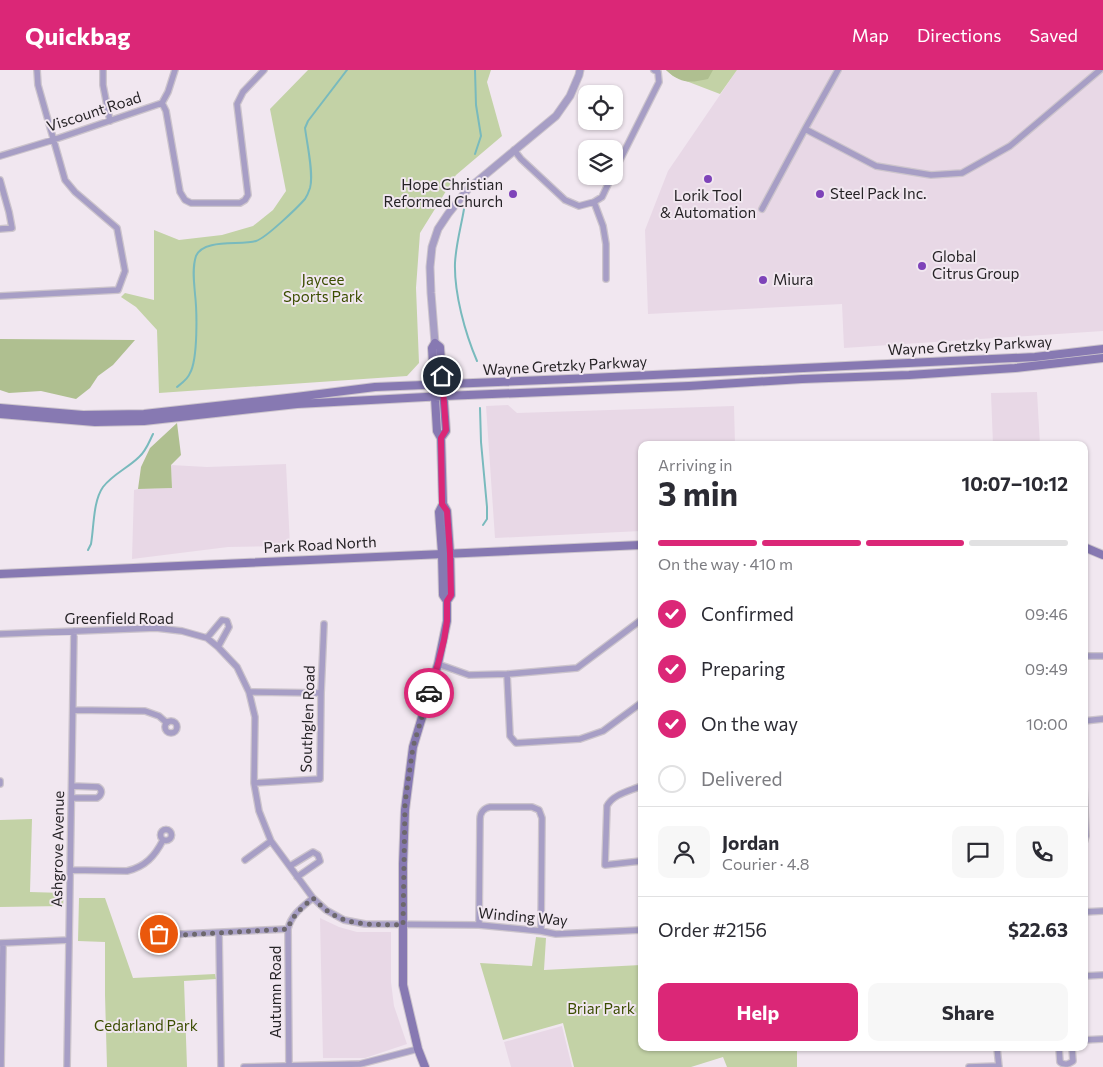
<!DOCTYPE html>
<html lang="en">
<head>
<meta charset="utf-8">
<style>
  :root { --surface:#fff; --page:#f7f7f7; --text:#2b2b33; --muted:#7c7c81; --line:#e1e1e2; --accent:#db2777 }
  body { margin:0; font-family:Commissioner,sans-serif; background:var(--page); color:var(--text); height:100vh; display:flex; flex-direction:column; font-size:19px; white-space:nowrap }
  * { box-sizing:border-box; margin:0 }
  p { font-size:16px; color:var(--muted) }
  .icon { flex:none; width:28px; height:28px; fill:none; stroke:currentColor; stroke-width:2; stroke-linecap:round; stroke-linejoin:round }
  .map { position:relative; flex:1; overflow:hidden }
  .panel { position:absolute; left:638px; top:371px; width:450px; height:610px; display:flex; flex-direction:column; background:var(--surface); border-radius:10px; box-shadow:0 1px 4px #0004 }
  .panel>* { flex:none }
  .tools { position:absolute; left:578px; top:15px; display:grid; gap:10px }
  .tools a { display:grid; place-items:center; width:45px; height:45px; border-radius:10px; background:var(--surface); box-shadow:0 1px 4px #0004; font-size:25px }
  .pin { position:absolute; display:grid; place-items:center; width:42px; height:42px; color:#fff; margin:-21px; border:2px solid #fff; border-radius:50%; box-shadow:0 1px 5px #0007 }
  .courier { position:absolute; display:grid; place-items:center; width:50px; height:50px; margin:-25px; border:4px solid #db2777; border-radius:50%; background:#fff; color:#222; box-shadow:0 1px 6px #0007 }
  .head em { font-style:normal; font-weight:700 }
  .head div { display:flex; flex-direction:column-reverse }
  .head { display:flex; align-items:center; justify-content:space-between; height:85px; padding:0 20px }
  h1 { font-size:32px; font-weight:700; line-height:38px }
  .bar { display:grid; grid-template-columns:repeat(4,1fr); gap:8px 5px; align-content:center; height:60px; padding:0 20px }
  .bar i { height:6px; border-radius:4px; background:var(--line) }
  .bar .selected { background:var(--accent) }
  .bar p { grid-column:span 4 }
  .line { display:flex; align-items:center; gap:12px; padding:0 20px; border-top:1px solid var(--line) }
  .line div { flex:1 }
  .round { display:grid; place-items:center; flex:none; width:52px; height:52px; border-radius:10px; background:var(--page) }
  ol { padding:0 20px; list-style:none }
  li { display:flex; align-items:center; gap:15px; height:55px }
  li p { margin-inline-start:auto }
  li .icon { padding:5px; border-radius:50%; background:var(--accent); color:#fff; stroke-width:4 }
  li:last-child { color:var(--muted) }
  li i { width:28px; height:28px; border:2px solid var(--line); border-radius:50% }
  .primary-button { display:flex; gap:10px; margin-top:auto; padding:10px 20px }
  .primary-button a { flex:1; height:58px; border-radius:10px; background:var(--accent); color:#fff; font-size:20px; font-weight:700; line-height:58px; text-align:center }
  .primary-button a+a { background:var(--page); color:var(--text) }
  header { display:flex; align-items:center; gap:30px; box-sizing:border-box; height:70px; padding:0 25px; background:var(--accent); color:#fff }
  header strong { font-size:24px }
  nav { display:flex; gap:28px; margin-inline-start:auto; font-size:18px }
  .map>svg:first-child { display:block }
</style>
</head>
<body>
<header>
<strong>Quickbag</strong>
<nav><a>Map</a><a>Directions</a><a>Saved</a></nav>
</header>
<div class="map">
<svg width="1103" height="997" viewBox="0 0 1103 997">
  <rect width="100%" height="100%" fill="#f1e7f0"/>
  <path fill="#e8d8e6" d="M737,0H1103V261L844,278L842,234L648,244L645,160L668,101Z
    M1037,322L1040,375H993L991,323Z
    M508,335L517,343L734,336L735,375H641V461L495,468L486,336Z
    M286,394L290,476L228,477L132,489L134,420L138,419L172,418L171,395L207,397Z
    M320,848L339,857L357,862H391V912L394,936L407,974L365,988H323Z
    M562,956L572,997H511L504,972Z"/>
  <path fill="#c3d2a6" d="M308,0H491L487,12L502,66L456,105L420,163L416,218L419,293L407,306L159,323L157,260L136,237L121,227L125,223L154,230V160L179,170L222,165L253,156L273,140L286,121L270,39Z
    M666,0H737L720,24L673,6Z
    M32,749L30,822L64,823L63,836L0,837V750Z
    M79,828H105L133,908L215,904L216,909L184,911L187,997H107L105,925V872L78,871Z
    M536,867L546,868L544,900L641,895V978H797V997H727L723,987L691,997H574L563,953L503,970L480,893L532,896Z"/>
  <path fill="#afbf90" d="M666,0H713L708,9C690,13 681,14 666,0Z
    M0,269L135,270L113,295L98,306L90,318L76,329L41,321L9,323L0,320Z
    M177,353L181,385L171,395L172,418L138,419L141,397L150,378Z"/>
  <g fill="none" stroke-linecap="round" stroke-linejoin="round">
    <path stroke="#79babd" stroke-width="2" d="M475,0L476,35L481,66L475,84
      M464,139C461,157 456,174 455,193C454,223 465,263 477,291
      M177,317C182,313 188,309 190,303C198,289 197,241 195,224C194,212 192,198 196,186C204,168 241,176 256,171C266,168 298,137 305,129C307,126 309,121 310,118C314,104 307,74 305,58L308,51L347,0
      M480,338L481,372L487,437V449L483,455
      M88,480L91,474C94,457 93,431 103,417C113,404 128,398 139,387C146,381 149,372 153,364"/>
    <defs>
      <path id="minor" d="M103,0V15L110,51
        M162,33L166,41L180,122L185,130L191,133H240L245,130L248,125L237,34L243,22L264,0
        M805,59L876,96L931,105L962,103L1010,76L1100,0
        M514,80L521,89L565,130L579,136L594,132L602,127L612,106
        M0,86L53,70L162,33L168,22L175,0
        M614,102L659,12L658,2L654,0
        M0,110L9,142L12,158L0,159
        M594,132L603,156L606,174V209
        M762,139L805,59L838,0
        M0,226L118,220L125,201L117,158L75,122L65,110L38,15L37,0
        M0,564L156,558L182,561L207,568L218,577L237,597L249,622L255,647L254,713L259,741L271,771L313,828L326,840L344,850L365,854L479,855L541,861L556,864L641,860
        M207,568L222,550L227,551L229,557L218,577
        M1084,586H1103
        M438,594L469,605L507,604L577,598L641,550
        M507,604L510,666L516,673L580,669L603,661L641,633
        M249,622L321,623
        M73,640L145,641L159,646L167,653
        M1084,651L1103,649
        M165 657a6 6 0 1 1 12 0a6 6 0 1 1-12 0Z
        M0,711V714
        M254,713L320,709L321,623L324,554
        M641,716C630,721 613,724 607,736L605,795L641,791
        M1084,717L1086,766L1084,773
        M72,728H97C102,725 103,720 98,717L72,716
        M160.5 765a5.5 5.5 0 1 1 11 0a5.5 5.5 0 1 1-11 0Z
        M245,790L271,771
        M290,796L313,782L318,785L320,791L297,807
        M71,800L127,801C145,797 155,786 163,770
        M1084,842L1103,841
        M479,855L480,749C480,743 484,738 490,737H532L539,740L542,748L541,861
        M219,863L221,997
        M152.5 870a5.5 5.5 0 1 1 11 0a5.5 5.5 0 1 1-11 0Z
        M161,865L288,859
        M0,873L69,870
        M1084,906L1103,905
        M1084,970L1103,969
        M997,978L999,997
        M1059,978L1060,992C1065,996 1069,994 1073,991L1072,978
        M289,996L288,859C291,845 302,837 313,828
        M1,997L3,873
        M67,997L74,561
        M244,997L360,994L418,979
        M969,997L999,996"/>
      <path id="tertiary" d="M435,273L431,223L430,197L432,177L438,159L448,144L468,119L556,46L570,26L579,5L580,0"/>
      <path id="secondary" d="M0,338L83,345L144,344L296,327L375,317L569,309L1035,287L1103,279
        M0,344L95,352L144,351L297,334L444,326L689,316L802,309L909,305L1015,298L1103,288
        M441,368L446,361L440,277L435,273L432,278L437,361L441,368L443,434L439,442L442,483L443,525L447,531
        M1084,477L1103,485
        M0,504L641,475
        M425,997L418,979L403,915V794L405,740L413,677L438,594L447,551V531L451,525L450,483L447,441L443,434"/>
    </defs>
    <use href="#minor" stroke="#ccc4cc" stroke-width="8"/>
    <use href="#tertiary" stroke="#ccc4cc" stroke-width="9"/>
    <use href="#secondary" stroke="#ccc4cc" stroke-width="10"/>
    <use href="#minor" stroke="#a79ec5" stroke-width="5.5"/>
    <use href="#tertiary" stroke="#a79ec5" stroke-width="7"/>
    <use href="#secondary" stroke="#8779b2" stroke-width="8"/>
  </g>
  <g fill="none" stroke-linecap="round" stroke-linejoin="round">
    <path stroke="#6d686d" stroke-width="5" stroke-dasharray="0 9" d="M159,864L164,866L288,859C292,845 302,838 313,828C322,837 332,846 345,850C363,856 384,854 403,855L405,733L413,677L429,623"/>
    <path stroke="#db2777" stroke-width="6" d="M429,623L438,594L444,570L447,551V531L451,525L450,483L447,441L442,434L441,368L446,360L442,306"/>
  </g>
  <g fill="#7e43b9" stroke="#f1e7f0" stroke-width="2">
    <circle cx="708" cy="109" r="5"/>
    <circle cx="513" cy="124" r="5"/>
    <circle cx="820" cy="124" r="5"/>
    <circle cx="922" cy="196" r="5"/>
    <circle cx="763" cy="210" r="5"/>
  </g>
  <g text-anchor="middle" stroke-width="4" stroke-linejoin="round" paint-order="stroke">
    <g font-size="15" fill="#262326" stroke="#f1e7f0">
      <text transform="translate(94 42) rotate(-18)" y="5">Viscount Road</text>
      <text transform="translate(970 276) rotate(-3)" y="5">Wayne Gretzky Parkway</text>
      <text transform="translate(565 296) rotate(-3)" y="5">Wayne Gretzky Parkway</text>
      <text transform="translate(320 475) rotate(-3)" y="5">Park Road North</text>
      <text x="119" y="554">Greenfield Road</text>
      <text transform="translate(308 649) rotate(-88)" y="5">Southglen Road</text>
      <text transform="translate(58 779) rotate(-89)" y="5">Ashgrove Avenue</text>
      <text transform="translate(523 847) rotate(5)" y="5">Winding Way</text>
      <text transform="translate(276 922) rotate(-90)" y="5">Autumn Road</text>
    </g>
    <g font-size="15" fill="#262326" stroke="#f1e7f0" text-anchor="start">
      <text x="503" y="120" text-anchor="end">Hope Christian<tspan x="503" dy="17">Reformed Church</tspan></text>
      <text x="830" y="129">Steel Pack Inc.</text>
      <text x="708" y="131" text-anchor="middle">Lorik Tool<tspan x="708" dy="17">&amp; Automation</tspan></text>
      <text x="932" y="192">Global<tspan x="932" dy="17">Citrus Group</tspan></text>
      <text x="773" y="215">Miura</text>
    </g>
    <g font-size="15" fill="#3b4d00" stroke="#f1e7f0">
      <text x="323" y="215">Jaycee<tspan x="323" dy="17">Sports Park</tspan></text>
      <text x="601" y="944">Briar Park</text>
      <text x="146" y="961">Cedarland Park</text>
    </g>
  </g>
</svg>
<div class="tools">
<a><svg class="icon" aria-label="locate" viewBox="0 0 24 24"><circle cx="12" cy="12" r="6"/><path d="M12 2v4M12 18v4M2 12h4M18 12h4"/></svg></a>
<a><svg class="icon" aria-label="layers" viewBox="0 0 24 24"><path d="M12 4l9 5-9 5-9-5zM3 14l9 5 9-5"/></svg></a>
</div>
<div class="pin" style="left:159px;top:864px;background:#ea580c"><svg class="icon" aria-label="bag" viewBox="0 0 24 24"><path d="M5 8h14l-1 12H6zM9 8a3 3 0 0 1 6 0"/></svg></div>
<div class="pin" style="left:442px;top:306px;background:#1f2937"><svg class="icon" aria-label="home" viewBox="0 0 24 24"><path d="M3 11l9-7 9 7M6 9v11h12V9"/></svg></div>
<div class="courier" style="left:429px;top:623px"><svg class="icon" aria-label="car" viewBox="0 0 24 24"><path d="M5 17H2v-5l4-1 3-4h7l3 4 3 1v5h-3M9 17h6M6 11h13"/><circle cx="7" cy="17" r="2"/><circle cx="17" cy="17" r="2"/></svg></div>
<section class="panel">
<div class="head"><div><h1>3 min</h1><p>Arriving in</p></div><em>10:07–10:12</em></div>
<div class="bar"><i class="selected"></i><i class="selected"></i><i class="selected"></i><i></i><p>On the way · 410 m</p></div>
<ol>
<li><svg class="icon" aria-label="check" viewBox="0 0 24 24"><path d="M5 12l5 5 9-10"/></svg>Confirmed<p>09:46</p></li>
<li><svg class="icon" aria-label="check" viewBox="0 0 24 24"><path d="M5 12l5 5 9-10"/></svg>Preparing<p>09:49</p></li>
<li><svg class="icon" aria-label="check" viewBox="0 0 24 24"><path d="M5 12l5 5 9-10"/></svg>On the way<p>10:00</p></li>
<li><i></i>Delivered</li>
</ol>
<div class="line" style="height:90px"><a class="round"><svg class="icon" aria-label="person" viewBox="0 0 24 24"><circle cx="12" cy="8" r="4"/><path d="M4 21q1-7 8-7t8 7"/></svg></a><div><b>Jordan</b><p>Courier · 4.8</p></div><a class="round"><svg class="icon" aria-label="chat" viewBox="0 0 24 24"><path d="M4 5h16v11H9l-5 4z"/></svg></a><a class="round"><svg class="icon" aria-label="phone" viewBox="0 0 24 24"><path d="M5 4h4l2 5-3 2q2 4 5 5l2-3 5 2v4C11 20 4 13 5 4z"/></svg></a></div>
<div class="line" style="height:65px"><div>Order #2156</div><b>$22.63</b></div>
<div class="primary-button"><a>Help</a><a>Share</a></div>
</section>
</div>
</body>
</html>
